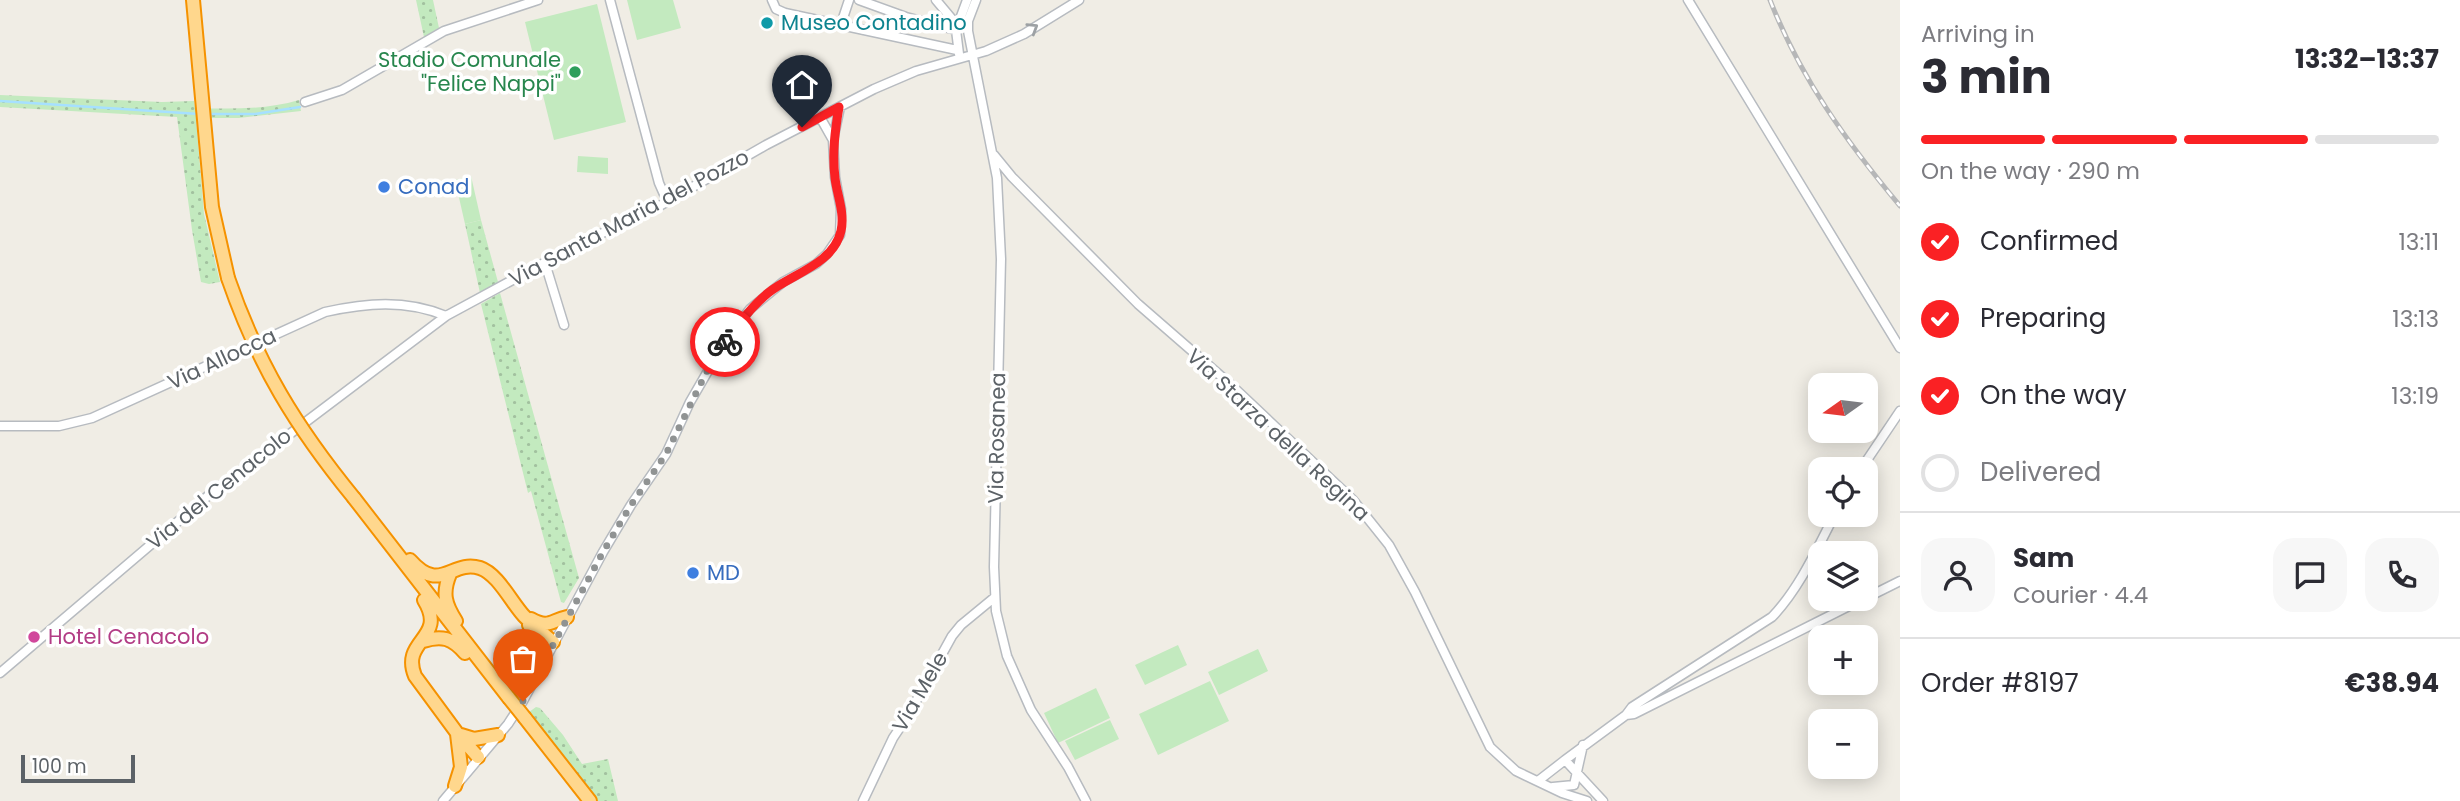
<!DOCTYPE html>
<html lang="en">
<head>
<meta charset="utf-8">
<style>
  :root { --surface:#fff; --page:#f7f7f7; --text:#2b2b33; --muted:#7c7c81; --line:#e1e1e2; --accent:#fa2124 }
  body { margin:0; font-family:Poppins,sans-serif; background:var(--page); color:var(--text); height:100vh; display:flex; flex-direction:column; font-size:26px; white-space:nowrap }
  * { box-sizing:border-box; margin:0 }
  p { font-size:23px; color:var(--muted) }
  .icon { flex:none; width:38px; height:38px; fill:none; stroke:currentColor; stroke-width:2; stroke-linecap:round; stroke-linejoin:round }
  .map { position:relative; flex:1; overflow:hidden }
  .panel { display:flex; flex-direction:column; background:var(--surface); width:560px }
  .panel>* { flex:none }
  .needle { width:46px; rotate:256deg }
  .tools { position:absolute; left:1808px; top:373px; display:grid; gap:14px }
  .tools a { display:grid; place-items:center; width:70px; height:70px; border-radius:14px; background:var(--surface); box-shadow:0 4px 18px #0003; font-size:35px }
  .scale { position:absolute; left:21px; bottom:18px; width:114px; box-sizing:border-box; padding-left:7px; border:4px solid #5c6267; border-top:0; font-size:19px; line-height:24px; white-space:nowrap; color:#5c6267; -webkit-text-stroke:5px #fff; paint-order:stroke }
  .pin { position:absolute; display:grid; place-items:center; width:60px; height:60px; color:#fff; margin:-72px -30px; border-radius:50% 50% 50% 0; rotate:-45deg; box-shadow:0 0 7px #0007 }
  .pin .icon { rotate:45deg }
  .courier { position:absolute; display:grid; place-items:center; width:70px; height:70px; margin:-35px; border:5px solid #fa2124; border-radius:50%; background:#fff; color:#222; box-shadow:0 2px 9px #0007 }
  .overview em { font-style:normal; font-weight:700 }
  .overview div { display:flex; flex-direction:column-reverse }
  .overview { display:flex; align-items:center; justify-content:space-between; height:119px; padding:0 21px }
  h1 { font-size:46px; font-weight:700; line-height:52px }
  .bar { display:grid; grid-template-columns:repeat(4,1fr); gap:10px 7px; align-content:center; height:84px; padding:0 21px }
  .bar i { height:9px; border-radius:5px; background:var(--line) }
  .bar .active { background:var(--accent) }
  .bar p { grid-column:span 4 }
  .line { display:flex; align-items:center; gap:18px; padding:0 21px; border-top:2px solid var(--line) }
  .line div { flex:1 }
  .round { display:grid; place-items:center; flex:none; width:74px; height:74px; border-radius:21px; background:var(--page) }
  ol { padding:0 21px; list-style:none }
  li { display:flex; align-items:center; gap:21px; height:77px }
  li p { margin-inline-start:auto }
  li .icon { padding:7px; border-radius:50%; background:var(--accent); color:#fff; stroke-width:4 }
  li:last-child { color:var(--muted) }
  li i { width:38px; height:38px; border:4px solid var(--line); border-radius:50% }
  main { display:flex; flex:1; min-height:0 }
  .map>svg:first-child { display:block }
</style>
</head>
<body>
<main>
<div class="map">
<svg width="1900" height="801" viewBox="0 0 1900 801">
  <defs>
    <pattern id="grass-dots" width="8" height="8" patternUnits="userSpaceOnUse" patternTransform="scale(1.75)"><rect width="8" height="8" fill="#c3eabf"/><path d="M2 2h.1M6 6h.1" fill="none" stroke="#a2c19f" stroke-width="1.8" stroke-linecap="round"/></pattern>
  </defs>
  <rect width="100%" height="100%" fill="#f0ede5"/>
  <path fill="url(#grass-dots)" d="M416,0H433L439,28L424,37Z
    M0,95L162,102L194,101L195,108C230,109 265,110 299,100L301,111L239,118H196L204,214L220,282L209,284L201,282L192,230L177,117L0,107Z
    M481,220L498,282L480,293L465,224Z
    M500,293L579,578L564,603L561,602L531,491L528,493L481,304Z
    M536,707L540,708L563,735L582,764L608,759L618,801H598L529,712Z"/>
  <path fill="#c3eabf" d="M627,0H673L681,28L637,40Z
    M597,4L626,122L554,140L525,22Z
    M578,156L608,158V174L577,172Z
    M471,176L481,220L465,224L455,180Z
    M1178,645L1187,665L1145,685L1135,665Z
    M1258,649L1268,671L1219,695L1208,672Z
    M1210,681L1229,721L1158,755L1139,714Z
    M1096,688L1110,718L1058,743L1044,713Z
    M1110,720L1119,739L1075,760L1065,741Z"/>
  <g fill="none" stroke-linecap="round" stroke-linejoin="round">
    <path stroke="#a6e0ff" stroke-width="2.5" d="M0,101L199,114
      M206,114H255L300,107"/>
    <defs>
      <path id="minor" d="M610,0L659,183L667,201
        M772,0L776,9L785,13L957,50
        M859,0L906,17L956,30
        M936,0L957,25
        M976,0L968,21V31L997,178L1001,259L994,567L996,611L1007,656L1031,710L1068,767L1086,801
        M1688,0L1900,348
        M841,24L849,0
        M959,54L956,30L967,0
        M305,102L342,90L444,31L538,0
        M820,117L833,140
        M994,155L1012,177L1138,304L1230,384L1353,500L1389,545L1415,592L1490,747L1516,771L1562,793L1587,801
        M545,263L564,325
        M0,426H59L92,418L325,312C366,303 405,299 446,316
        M1861,469L1900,411
        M1866,598L1900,581
        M0,673L209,495L446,316L579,244L656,208L766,145L874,89L916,71L986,51L1024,34L1079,0
        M1626,715L1632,707L1772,617C1799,589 1817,549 1835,514
        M1565,760L1626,715L1634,714L1865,598
        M1538,781L1565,760L1603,801
        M1553,787L1574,785L1583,745
        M443,801L508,724L523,701L603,552L631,505L666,454L690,402L723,345L750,309L783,282L816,264L827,254L840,235L841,209L835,177L833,140L840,107
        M863,801L893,738L909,714L952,636L961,625L995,597"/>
      <path id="highway" d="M193,0L212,207L228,278
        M354,498L509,698
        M410,560C441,595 451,559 480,568C498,574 511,602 524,616C533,625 543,634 553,642
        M450,574C442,593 445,604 456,621
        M424,600C448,639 400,639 415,676L457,733L478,757
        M531,619C549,629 550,621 567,617
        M529,625L538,642V670
        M423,641C442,635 452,638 465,653
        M525,718L590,801
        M461,735L474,739L498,735
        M455,786L461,767L457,734"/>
    </defs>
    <use href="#minor" stroke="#b7bbc0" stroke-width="11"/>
    <use href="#highway" stroke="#f59200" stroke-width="16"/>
    <use href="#minor" stroke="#fff" stroke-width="8"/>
    <use href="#highway" stroke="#ffd78d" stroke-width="12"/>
    <defs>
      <path id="rail" d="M1770,0C1801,79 1846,141 1900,206"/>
    </defs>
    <use href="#rail" stroke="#b6b7b8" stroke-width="5"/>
    <use href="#rail" stroke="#fff" stroke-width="2.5" stroke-dasharray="8" stroke-linecap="butt"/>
    <defs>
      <path id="highway-bridge" d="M228,278C258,365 296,427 354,498
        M509,698L525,718"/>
    </defs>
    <use href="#highway-bridge" stroke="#f59200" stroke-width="16" stroke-linecap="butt"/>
    <use href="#highway-bridge" stroke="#ffd78d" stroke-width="12"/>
  </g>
  <defs><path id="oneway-chevron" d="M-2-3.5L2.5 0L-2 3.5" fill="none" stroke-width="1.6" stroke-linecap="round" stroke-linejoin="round" transform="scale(1.75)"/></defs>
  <use stroke="#9da1a4" href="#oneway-chevron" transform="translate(1033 28) rotate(-32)"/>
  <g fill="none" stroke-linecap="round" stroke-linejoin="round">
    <path stroke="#909393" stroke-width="7" stroke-dasharray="0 12.6" d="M523,701L603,552L631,505L666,454L707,371L725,342"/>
    <path stroke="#fa2124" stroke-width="9" d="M725,342C738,324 751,307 768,293C791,274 833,265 841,231C845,213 837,195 835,178C832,153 835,131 839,107L802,127"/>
  </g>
  <circle fill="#0f9aa8" stroke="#fff" stroke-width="2.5" cx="767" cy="23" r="7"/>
  <circle fill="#2e9e5b" stroke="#fff" stroke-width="2.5" cx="575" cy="72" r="7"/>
  <g fill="#3f7fe0" stroke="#fff" stroke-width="2.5">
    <circle cx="384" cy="187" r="7"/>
    <circle cx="693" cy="573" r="7"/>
  </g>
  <circle fill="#d1479c" stroke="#fff" stroke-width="2.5" cx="34" cy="637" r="7"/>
  <g text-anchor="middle" stroke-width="7" stroke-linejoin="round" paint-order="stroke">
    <g font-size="21" fill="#0d838f" stroke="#fff" text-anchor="start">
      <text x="781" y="30">Museo Contadino</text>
    </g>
    <g font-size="21" fill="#27864d" stroke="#fff" text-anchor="end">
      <text x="561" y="67">Stadio Comunale<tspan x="561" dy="24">"Felice Nappi"</tspan></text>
    </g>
    <g font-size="21" fill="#366cbe" stroke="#fff" text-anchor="start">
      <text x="398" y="194">Conad</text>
      <text x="707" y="580">MD</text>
    </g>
    <g font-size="21" fill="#5c6267" stroke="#fff">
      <text transform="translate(629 218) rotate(-28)" y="7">Via Santa Maria del Pozzo</text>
      <text transform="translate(222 359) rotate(-25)" y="7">Via Allocca</text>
      <text transform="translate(1278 435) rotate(43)" y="7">Via Starza della Regina</text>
      <text transform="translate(997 438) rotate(-89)" y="7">Via Rosanea</text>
      <text transform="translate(219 489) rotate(-39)" y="7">Via del Cenacolo</text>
      <text transform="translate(920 692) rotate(-60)" y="7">Via Mele</text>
    </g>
    <g font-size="21" fill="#b23c85" stroke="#fff" text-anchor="start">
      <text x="48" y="644">Hotel Cenacolo</text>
    </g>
  </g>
</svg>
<div class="tools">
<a><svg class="needle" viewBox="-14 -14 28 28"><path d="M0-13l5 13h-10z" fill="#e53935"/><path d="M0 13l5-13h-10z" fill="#7c7c81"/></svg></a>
<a><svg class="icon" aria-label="locate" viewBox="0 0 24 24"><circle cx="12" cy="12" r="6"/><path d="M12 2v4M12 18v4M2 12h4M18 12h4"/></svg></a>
<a><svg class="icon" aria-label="layers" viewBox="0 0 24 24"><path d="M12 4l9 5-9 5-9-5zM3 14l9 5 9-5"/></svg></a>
<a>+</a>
<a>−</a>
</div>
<div class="scale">100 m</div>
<div class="pin" style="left:523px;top:701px;background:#ea580c"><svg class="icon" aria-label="bag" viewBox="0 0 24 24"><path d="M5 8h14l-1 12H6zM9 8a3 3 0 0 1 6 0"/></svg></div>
<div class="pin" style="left:802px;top:127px;background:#1f2937"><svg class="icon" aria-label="home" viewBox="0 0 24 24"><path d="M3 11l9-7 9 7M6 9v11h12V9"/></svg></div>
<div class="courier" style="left:725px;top:342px"><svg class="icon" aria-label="bike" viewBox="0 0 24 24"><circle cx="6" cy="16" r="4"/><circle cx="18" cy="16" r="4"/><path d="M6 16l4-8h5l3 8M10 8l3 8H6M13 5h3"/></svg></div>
</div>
<section class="panel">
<div class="overview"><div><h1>3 min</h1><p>Arriving in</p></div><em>13:32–13:37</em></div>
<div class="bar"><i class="active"></i><i class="active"></i><i class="active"></i><i></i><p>On the way · 290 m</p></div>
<ol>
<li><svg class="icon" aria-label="check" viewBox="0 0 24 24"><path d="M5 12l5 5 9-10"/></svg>Confirmed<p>13:11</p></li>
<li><svg class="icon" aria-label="check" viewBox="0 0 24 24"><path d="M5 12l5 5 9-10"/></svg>Preparing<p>13:13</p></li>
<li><svg class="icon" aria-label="check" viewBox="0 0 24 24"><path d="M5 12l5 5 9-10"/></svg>On the way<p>13:19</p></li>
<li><i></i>Delivered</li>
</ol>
<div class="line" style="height:126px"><a class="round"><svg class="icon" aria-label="person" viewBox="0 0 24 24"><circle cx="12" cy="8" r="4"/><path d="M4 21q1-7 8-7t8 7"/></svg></a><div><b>Sam</b><p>Courier · 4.4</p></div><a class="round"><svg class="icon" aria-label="chat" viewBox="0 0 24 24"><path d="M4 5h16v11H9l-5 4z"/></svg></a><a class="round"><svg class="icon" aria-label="phone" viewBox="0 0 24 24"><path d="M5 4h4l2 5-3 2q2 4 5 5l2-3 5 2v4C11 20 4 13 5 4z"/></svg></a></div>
<div class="line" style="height:91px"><div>Order #8197</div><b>€38.94</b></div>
</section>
</main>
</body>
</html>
